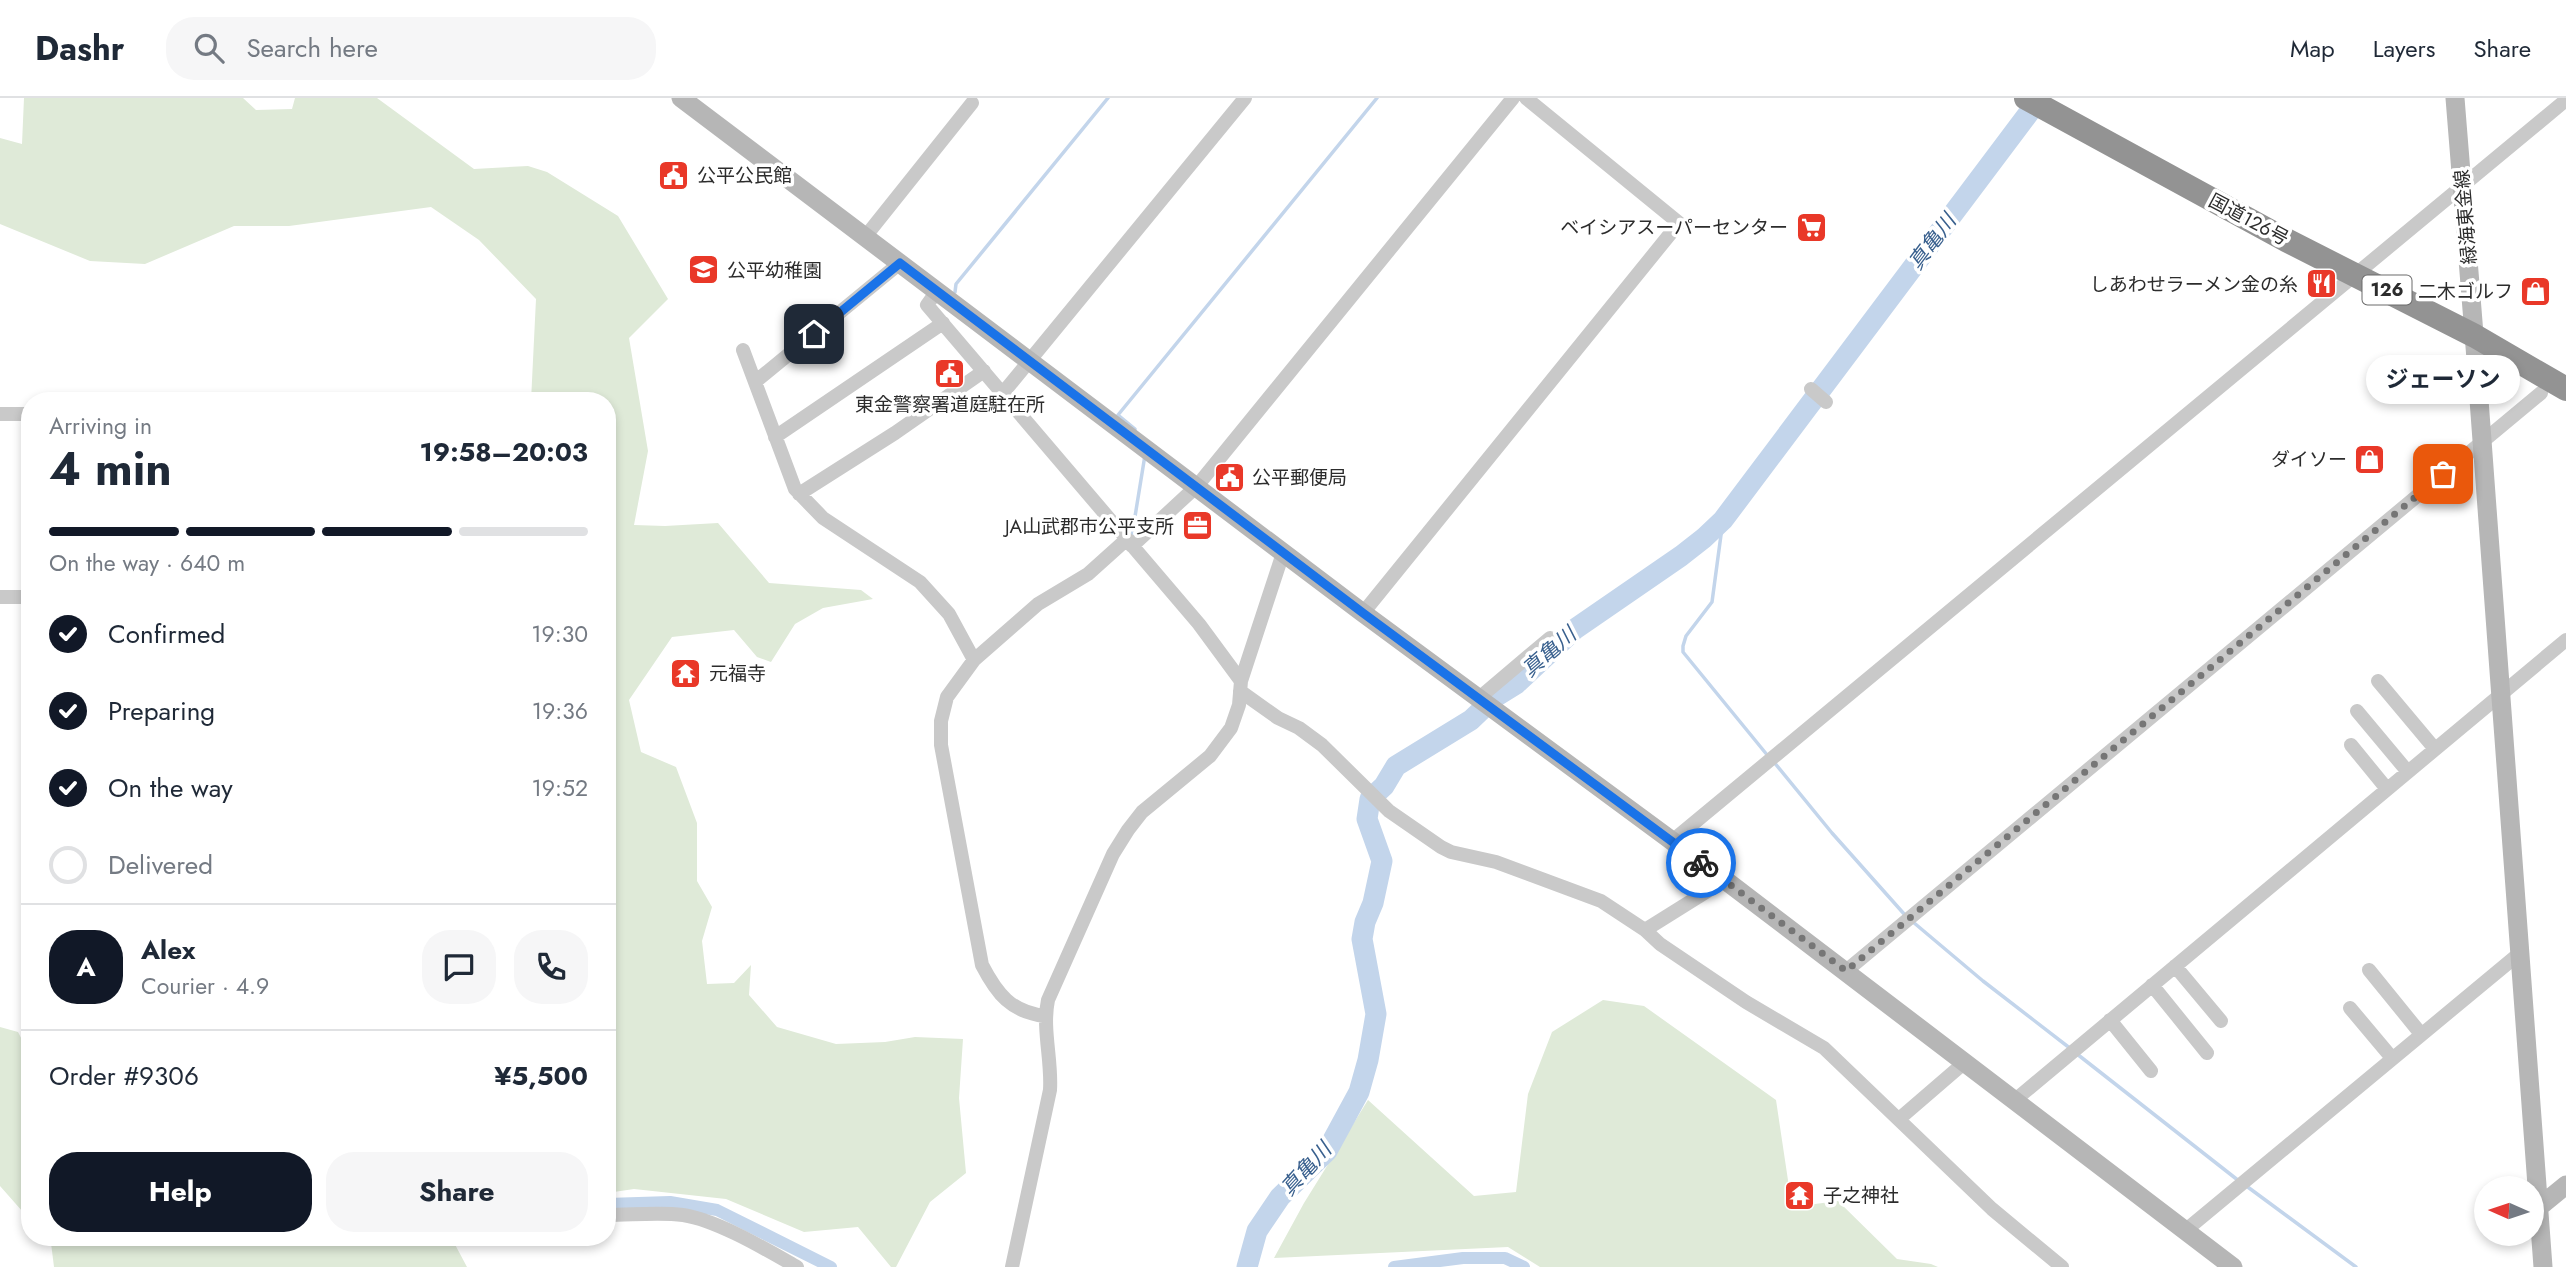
<!DOCTYPE html>
<html lang="en">
<head>
<meta charset="utf-8">
<style>
  :root { --surface:#fff; --page:#f6f6f7; --text:#1f2937; --muted:#747a83; --line:#e0e1e3; --accent:#111827 }
  body { margin:0; font-family:Jost,"Noto Sans JP",sans-serif; background:var(--page); color:var(--text); height:100vh; display:flex; flex-direction:column; font-size:26px; white-space:nowrap }
  * { box-sizing:border-box; margin:0 }
  p { font-size:23px; color:var(--muted) }
  .icon { flex:none; width:38px; height:38px; fill:none; stroke:currentColor; stroke-width:2; stroke-linecap:round; stroke-linejoin:round }
  .map { position:relative; flex:1; overflow:hidden }
  .panel { position:absolute; left:21px; top:294px; width:595px; height:854px; display:flex; flex-direction:column; background:var(--surface); border-radius:28px; box-shadow:0 4px 10px #0003 }
  .panel>* { flex:none }
  .needle { width:46px; rotate:273deg }
  .buttons { position:absolute; left:2474px; top:1078px; display:grid; gap:14px }
  .buttons a { display:grid; place-items:center; width:70px; height:70px; border-radius:50%; background:var(--surface); box-shadow:0 4px 10px #0003; font-size:35px }
  .pin { position:absolute; display:grid; place-items:center; width:60px; height:60px; color:#fff; margin:-30px; border-radius:14px; box-shadow:0 4px 10px #0006 }
  .courier { position:absolute; display:grid; place-items:center; width:70px; height:70px; margin:-35px; border:5px solid #1a73e8; border-radius:50%; background:#fff; color:#222; box-shadow:0 2px 9px #0007 }
  .bubble { position:absolute; height:49px; border-radius:24px; background:var(--surface); box-shadow:0 4px 10px #0003; font-size:23px; font-weight:700; line-height:49px; text-align:center }
  .headline em { font-style:normal; font-weight:700 }
  .headline div { display:flex; flex-direction:column-reverse }
  .headline { display:flex; align-items:center; justify-content:space-between; height:119px; padding:0 28px }
  h1 { font-size:46px; font-weight:700; line-height:52px }
  .bar { display:grid; grid-template-columns:repeat(4,1fr); gap:10px 7px; align-content:center; height:84px; padding:0 28px }
  .bar i { height:9px; border-radius:5px; background:var(--line) }
  .bar .current { background:var(--accent) }
  .bar p { grid-column:span 4 }
  .line { display:flex; align-items:center; gap:18px; padding:0 28px; border-top:2px solid var(--line) }
  .line div { flex:1 }
  .round { display:grid; place-items:center; flex:none; width:74px; height:74px; border-radius:28px; background:var(--page) }
  ol { padding:0 28px; list-style:none }
  li { display:flex; align-items:center; gap:21px; height:77px }
  li p { margin-inline-start:auto }
  li .icon { padding:7px; border-radius:50%; background:var(--accent); color:#fff; stroke-width:4 }
  li:last-child { color:var(--muted) }
  li i { width:38px; height:38px; border:4px solid var(--line); border-radius:50% }
  .primary-button { display:flex; gap:14px; margin-top:auto; padding:14px 28px }
  .primary-button a { flex:1; height:80px; border-radius:28px; background:var(--accent); color:#fff; font-size:28px; font-weight:700; line-height:80px; text-align:center }
  .primary-button a+a { background:var(--page); color:var(--text) }
  header { display:flex; align-items:center; gap:42px; box-sizing:border-box; height:98px; padding:0 35px; background:var(--surface); border-bottom:2px solid var(--line) }
  header strong { font-size:33px }
  nav { display:flex; gap:38px; margin-inline-start:auto; font-size:24px }
  .search { width:490px; height:63px; background:var(--page); display:flex; align-items:center; gap:18px; box-sizing:border-box; padding:0 24px; border-radius:28px; color:var(--muted); font-size:26px }
  .map>svg:first-child { display:block }
</style>
</head>
<body>
<header>
<strong>Dashr</strong>
<div class="search"><svg class="icon" aria-label="search" viewBox="0 0 24 24"><circle cx="10" cy="10" r="6"/><path d="M15 15l6 6"/></svg>Search here</div>
<nav><a>Map</a><a>Layers</a><a>Share</a></nav>
</header>
<div class="map">
<svg width="2566" height="1169" viewBox="0 0 2566 1169">
  <rect width="100%" height="100%" fill="#fff"/>
  <path fill="#dfead8" d="M24,0H243L256,12L292,11L295,0H377L474,71L528,68L547,74L618,118L668,201L629,240L648,353L634,427L665,428L718,425L769,485L861,492L873,501L823,510L795,526L771,564L757,559L734,532L672,539L629,602L641,654L676,669L697,725V783L712,809L702,843L707,886L734,885L751,867L749,897L777,929L836,946L885,944L915,939L963,941L959,1000L966,1075L930,1104L896,1169H891L858,1129L804,1134L726,1101L634,1091L607,1095V303H531L536,201L479,142L431,109L289,128H234L145,166L90,163L0,126V40L22,46Z
    M1603,902L1644,908L1776,1002L1792,1109L1838,1103L1897,1161L1931,1166L1938,1169H1540L1508,1149L1274,1160L1304,1105L1368,1002L1474,1098L1516,1094L1528,996L1552,934Z
    M0,929L18,934L30,957V1122L0,1088Z
    M45,1139H451L467,1169H54L51,1145Z"/>
  <g fill="none" stroke-linecap="round" stroke-linejoin="round">
    <path stroke="#c3d5eb" stroke-width="3.5" d="M955,194L956,186L1108,0
      M1135,331L1118,317L1377,0
      M1723,422L1712,504L1686,538L1683,548V554L1768,658
      M1132,437L1145,357
      M1773,663L1832,735L1905,817
      M1913,824L1983,883L2071,951
      M2077,956L2239,1083
      M2245,1087L2356,1169"/>
    <path stroke="#c3d5eb" stroke-width="12" d="M607,1106L670,1104L717,1112L831,1169
      M1394,1169L1463,1160H1505L1524,1169"/>
    <path stroke="#c3d5eb" stroke-width="21" d="M1247,1169L1257,1133L1280,1099L1327,1053L1359,994L1368,962L1376,916L1362,841L1365,824L1373,805L1382,763L1367,721L1370,701L1384,688L1396,668L1471,622L1495,599L1516,586L1575,531L1681,458L1704,440L1723,422L2040,0"/>
    <path stroke="#c9c9c9" stroke-width="14" d="M865,139L972,5
      M937,193L927,207L1199,526L1241,583
      M743,252L795,391L823,420L920,484L949,516L974,562
      M755,284L900,165
      M1811,291L1826,304
      M1003,295L1245,0
      M0,316H30
      M775,339L943,225
      M799,396L895,335L984,273
      M1132,448L1197,388L1513,0
      M0,499H30
      M1363,515L1679,125L1526,0
      M2378,583L2435,651
      M1240,593L1278,620L1299,630L1322,647L1389,713L1441,749L1451,754L1496,764L1601,803L1645,832L1660,846L1746,904L1824,950L1992,1111L2062,1169
      M1479,600L1550,540
      M2357,613L2408,674
      M2351,647L2387,691
      M1671,744L2566,2
      M1645,832L1725,782
      M2175,868L2221,923
      M2369,872L2421,936
      M1846,873L2541,295
      M2152,887L2207,955
      M2350,910L2392,960
      M1045,918C1011,914 997,896 982,867L941,647V623L947,599L974,562L1038,506L1088,476L1127,441
      M2110,922L2151,973
      M2015,1002L2566,542
      M1899,1021L1964,965
      M607,1117C632,1117 659,1114 683,1117C717,1122 767,1152 797,1169
      M2186,1132L2520,855
      M1012,1169L1050,992C1052,962 1042,931 1048,902L1113,756L1128,732L1142,714L1210,658L1231,630L1239,607L1241,583L1283,455"/>
    <path stroke="#b6b6b6" stroke-width="19" d="M681,0L1363,515L1725,782L2233,1169
      M2455,0L2476,261L2543,1169
      M2538,1110L2566,1087"/>
    <path stroke="#939393" stroke-width="24" d="M2026,0L2286,142L2475,238L2566,291"/>
  </g>
  <g fill="none" stroke-linecap="round" stroke-linejoin="round">
    <path stroke="#767676" stroke-width="7" stroke-dasharray="0 12.6" d="M1701,765L1846,873L2443,376"/>
    <path stroke="#1a73e8" stroke-width="9" d="M814,236L900,165L1363,515L1701,765"/>
  </g>
  <defs>
    <symbol id="civic-square" viewBox="-11 -11 22 22"><rect x="-9" y="-9" width="18" height="18" rx="4" fill="#e93828" stroke="#fff"/><path d="M-.6-6.5H3V-4.5H.6V-3L4-1V1h2V6H-6V1h2V-1L-.6-3ZM-1.2 2.5V6h2.4V2.5Z" fill="#fff"/></symbol>
    <symbol id="supermarket-square" viewBox="-11 -11 22 22"><rect x="-9" y="-9" width="18" height="18" rx="4" fill="#e93828" stroke="#fff"/><path d="M-6-5.5h2.5l.6 2H6L4.5 2H-2.5L-4.4-4H-6ZM-1.5 3.2a1.3 1.3 0 1 0 .1 0ZM3 3.2a1.3 1.3 0 1 0 .1 0Z" fill="#fff"/></symbol>
    <symbol id="school-square" viewBox="-11 -11 22 22"><rect x="-9" y="-9" width="18" height="18" rx="4" fill="#e93828" stroke="#fff"/><path d="M0-5L7-2L0 1L-7-2ZM-4 1L0 2.5L4 1V4Q0 6-4 4Z" fill="#fff"/></symbol>
    <symbol id="restaurant-square" viewBox="-11 -11 22 22"><rect x="-9" y="-9" width="18" height="18" rx="4" fill="#e93828" stroke="#fff"/><path d="M-5-6h1v4h1v-4h1v4h1v-4h1v5L-1.5 .5V6h-2V.5L-5-1ZM5-6V6H3V1.5H1.5Q1.5-4 5-6Z" fill="#fff"/></symbol>
    <symbol id="shop-square" viewBox="-11 -11 22 22"><rect x="-9" y="-9" width="18" height="18" rx="4" fill="#e93828" stroke="#fff"/><path d="M-5-2.5h2.3a2.7 3.5 0 0 1 5.4 0H5L5.5 6h-11ZM-1.5-2.5h3a1.5 2.3 0 0 0-3 0Z" fill="#fff"/></symbol>
    <symbol id="office-square" viewBox="-11 -11 22 22"><rect x="-9" y="-9" width="18" height="18" rx="4" fill="#e93828" stroke="#fff"/><path d="M-6-3h4V-5.5h4V-3h4V5H-6ZM-1-4.5V-3h2v-1.5ZM-6 0V1H6V0Z" fill="#fff"/></symbol>
    <symbol id="temple-square" viewBox="-11 -11 22 22"><rect x="-9" y="-9" width="18" height="18" rx="4" fill="#e93828" stroke="#fff"/><path d="M0-6L5-2H3V0L6.5 2.5H4V6H1.5V3h-3V6H-4V2.5H-6.5L-3 0V-2H-5Z" fill="#fff"/></symbol>
  </defs>
  <g fill-rule="evenodd">
    <use href="#civic-square" x="656" y="60" width="35" height="35"/>
    <use href="#supermarket-square" x="1794" y="112" width="35" height="35"/>
    <use href="#school-square" x="686" y="154" width="35" height="35"/>
    <use href="#restaurant-square" x="2304" y="168" width="35" height="35"/>
    <use href="#shop-square" x="2518" y="176" width="35" height="35"/>
    <use href="#civic-square" x="932" y="258" width="35" height="35"/>
    <use href="#shop-square" x="2352" y="344" width="35" height="35"/>
    <use href="#civic-square" x="1212" y="362" width="35" height="35"/>
    <use href="#office-square" x="1180" y="410" width="35" height="35"/>
    <use href="#temple-square" x="668" y="558" width="35" height="35"/>
    <use href="#temple-square" x="1782" y="1080" width="35" height="35"/>
  </g>
  <g text-anchor="middle" stroke-width="7" stroke-linejoin="round" paint-order="stroke">
    <rect fill="#fff" stroke="#6b6b6b" stroke-width="2" x="2362.5" y="177.5" width="49" height="29" rx="5"/>
    <g font-size="18" font-weight="bold" fill="#2c2c2c">
      <text x="2387" y="198">126</text>
    </g>
    <g font-size="19" fill="#2c2c2c" stroke="#fff" text-anchor="start">
      <text x="697" y="84">公平公民館</text>
      <text x="1788" y="136" text-anchor="end">ベイシアスーパーセンター</text>
      <text x="727" y="179">公平幼稚園</text>
      <text x="2298" y="193" text-anchor="end">しあわせラーメン金の糸</text>
      <text x="2513" y="200" text-anchor="end">二木ゴルフ</text>
      <text x="950" y="313" text-anchor="middle">東金警察署道庭駐在所</text>
      <text x="2347" y="368" text-anchor="end">ダイソー</text>
      <text x="1252" y="386">公平郵便局</text>
      <text x="1174" y="435" text-anchor="end">JA山武郡市公平支所</text>
      <text x="709" y="582">元福寺</text>
      <text x="1823" y="1104">子之神社</text>
    </g>
    <g font-size="19" fill="#2c2c2c" stroke="#fff">
      <text transform="translate(2465 119) rotate(-95)" y="7">緑海東金線</text>
      <text transform="translate(2249 121) rotate(28)" y="7">国道126号</text>
    </g>
    <g font-size="21" font-style="italic" fill="#39608e" stroke="#fff">
      <text transform="translate(1932 144) rotate(-53)" y="7">真亀川</text>
      <text transform="translate(1549 554) rotate(-41)" y="7">真亀川</text>
      <text transform="translate(1306 1071) rotate(-48)" y="7">真亀川</text>
    </g>
  </g>
</svg>
<div class="buttons">
<a><svg class="needle" viewBox="-14 -14 28 28"><path d="M0-13l5 13h-10z" fill="#e53935"/><path d="M0 13l5-13h-10z" fill="#747a83"/></svg></a>
</div>
<div class="pin" style="left:2443px;top:376px;background:#ea580c"><svg class="icon" aria-label="bag" viewBox="0 0 24 24"><path d="M5 8h14l-1 12H6zM9 8a3 3 0 0 1 6 0"/></svg></div>
<div class="pin" style="left:814px;top:236px;background:#1f2937"><svg class="icon" aria-label="home" viewBox="0 0 24 24"><path d="M3 11l9-7 9 7M6 9v11h12V9"/></svg></div>
<div class="courier" style="left:1701px;top:765px"><svg class="icon" aria-label="bike" viewBox="0 0 24 24"><circle cx="6" cy="16" r="4"/><circle cx="18" cy="16" r="4"/><path d="M6 16l4-8h5l3 8M10 8l3 8H6M13 5h3"/></svg></div>
<div class="bubble" style="left:2366px;top:257px;width:154px">ジェーソン</div>
<section class="panel">
<div class="headline"><div><h1>4 min</h1><p>Arriving in</p></div><em>19:58–20:03</em></div>
<div class="bar"><i class="current"></i><i class="current"></i><i class="current"></i><i></i><p>On the way · 640 m</p></div>
<ol>
<li><svg class="icon" aria-label="check" viewBox="0 0 24 24"><path d="M5 12l5 5 9-10"/></svg>Confirmed<p>19:30</p></li>
<li><svg class="icon" aria-label="check" viewBox="0 0 24 24"><path d="M5 12l5 5 9-10"/></svg>Preparing<p>19:36</p></li>
<li><svg class="icon" aria-label="check" viewBox="0 0 24 24"><path d="M5 12l5 5 9-10"/></svg>On the way<p>19:52</p></li>
<li><i></i>Delivered</li>
</ol>
<div class="line" style="height:126px"><b class="round" style="background:var(--accent);color:#fff">A</b><div><b>Alex</b><p>Courier · 4.9</p></div><a class="round"><svg class="icon" aria-label="chat" viewBox="0 0 24 24"><path d="M4 5h16v11H9l-5 4z"/></svg></a><a class="round"><svg class="icon" aria-label="phone" viewBox="0 0 24 24"><path d="M5 4h4l2 5-3 2q2 4 5 5l2-3 5 2v4C11 20 4 13 5 4z"/></svg></a></div>
<div class="line" style="height:91px"><div>Order #9306</div><b>¥5,500</b></div>
<div class="primary-button"><a>Help</a><a>Share</a></div>
</section>
</div>
</body>
</html>
